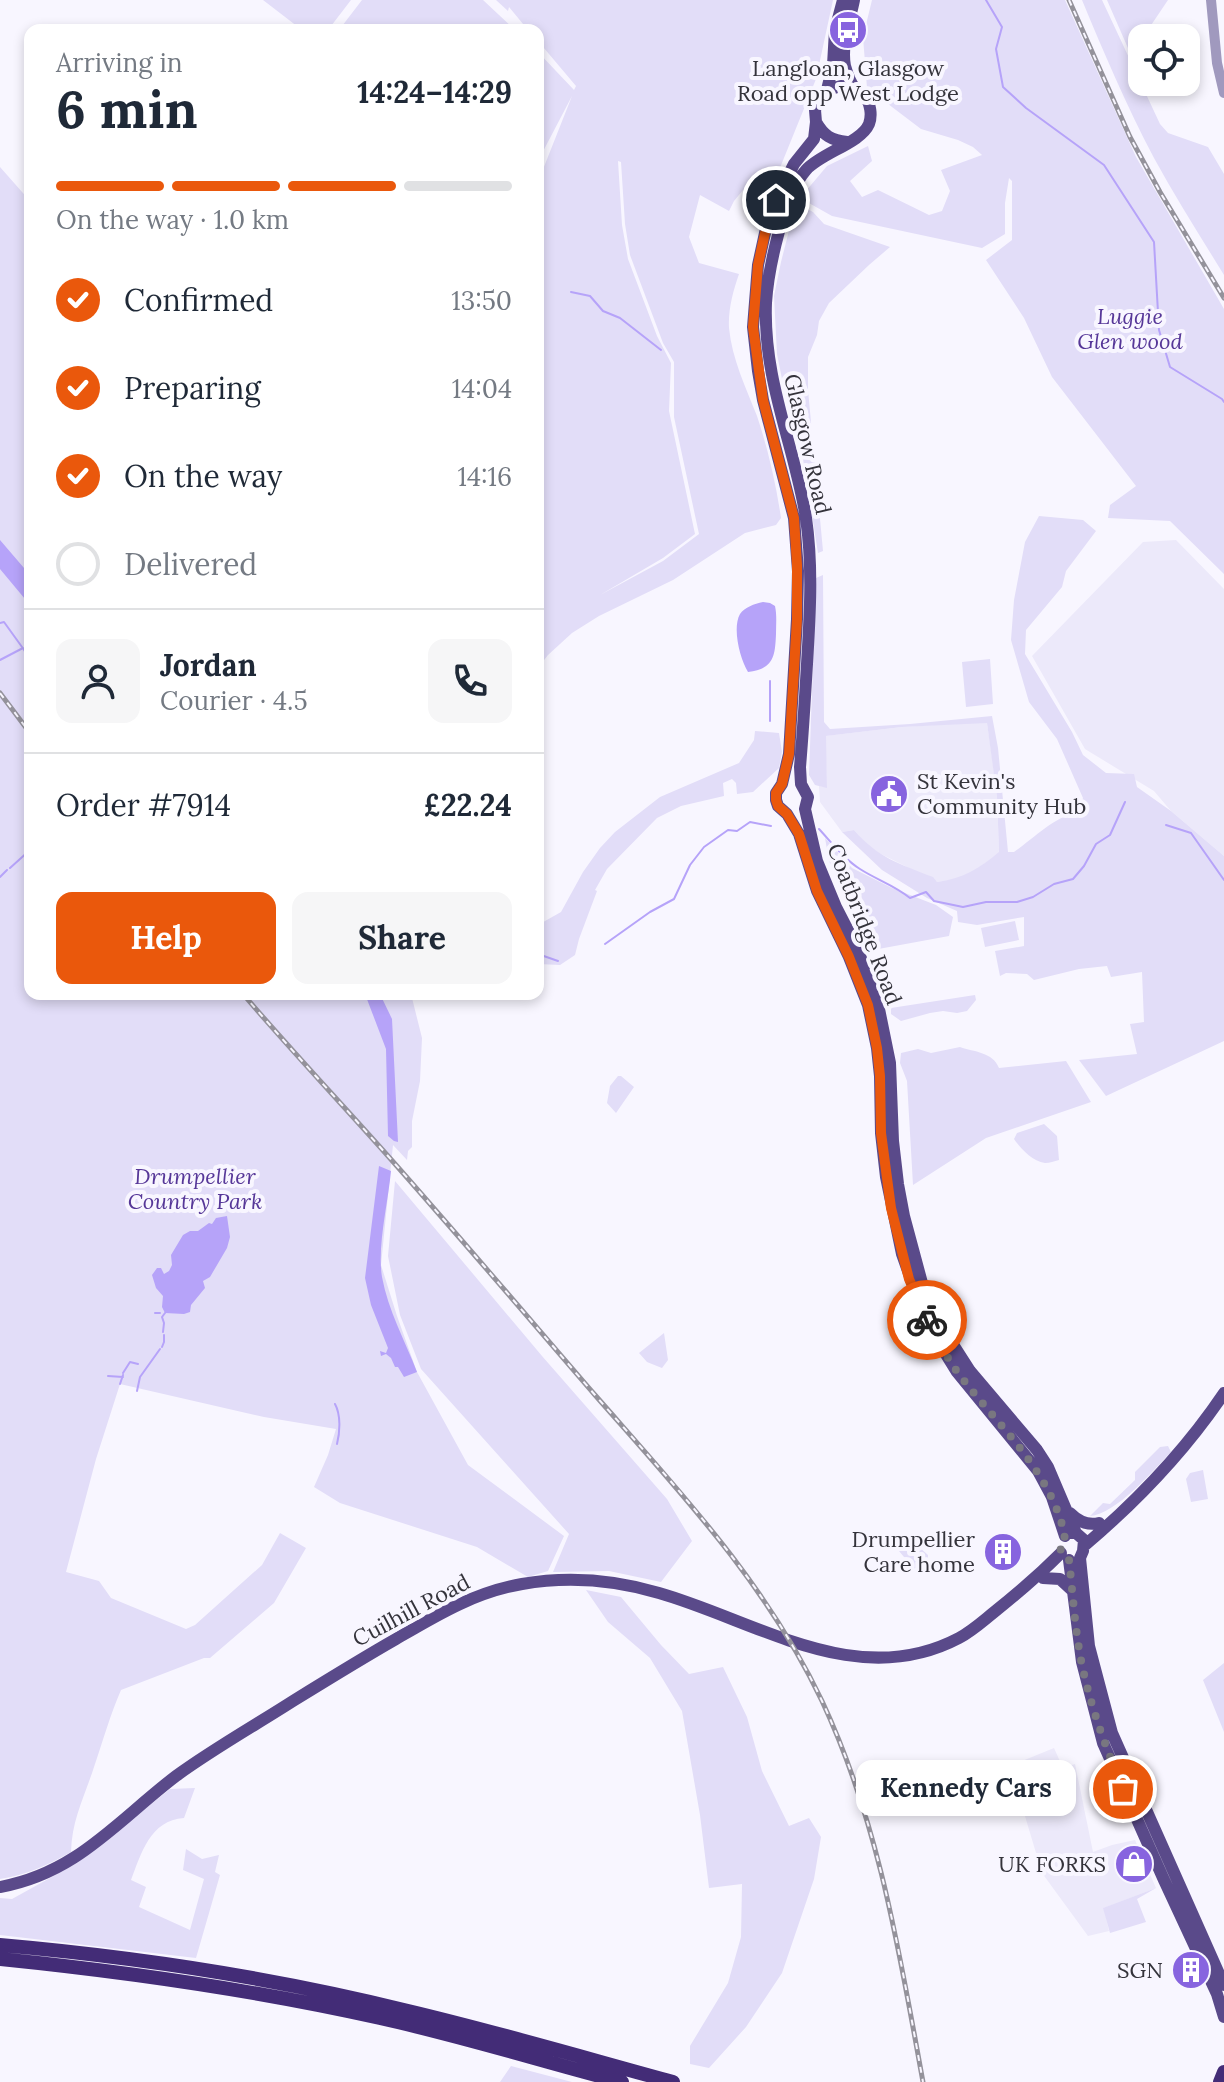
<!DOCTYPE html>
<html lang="en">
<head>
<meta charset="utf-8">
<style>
  :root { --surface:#fff; --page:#f6f6f7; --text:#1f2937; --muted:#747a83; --line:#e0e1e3; --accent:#ea580c }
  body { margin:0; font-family:Lora,serif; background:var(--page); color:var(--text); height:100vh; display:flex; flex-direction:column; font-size:30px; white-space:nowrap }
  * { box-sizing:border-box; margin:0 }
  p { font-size:26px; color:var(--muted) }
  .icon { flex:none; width:44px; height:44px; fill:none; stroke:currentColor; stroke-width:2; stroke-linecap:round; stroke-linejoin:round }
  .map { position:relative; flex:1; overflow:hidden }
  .details { position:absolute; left:24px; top:24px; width:520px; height:976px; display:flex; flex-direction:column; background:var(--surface); border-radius:16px; box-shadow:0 4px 12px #0003 }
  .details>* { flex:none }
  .fabs { position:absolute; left:1128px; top:24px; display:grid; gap:16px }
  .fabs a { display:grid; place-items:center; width:72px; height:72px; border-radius:16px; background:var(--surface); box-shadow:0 4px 12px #0003; font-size:40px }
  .pin { position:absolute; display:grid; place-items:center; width:68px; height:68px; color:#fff; margin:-34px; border:4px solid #fff; border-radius:50%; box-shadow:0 2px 8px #0007 }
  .courier { position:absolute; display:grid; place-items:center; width:80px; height:80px; margin:-40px; border:6px solid #ea580c; border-radius:50%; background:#fff; color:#222; box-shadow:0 2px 10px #0007 }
  .bubble { position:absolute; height:56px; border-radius:16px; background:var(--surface); box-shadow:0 4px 12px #0003; font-size:26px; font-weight:800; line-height:56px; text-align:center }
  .overview em { font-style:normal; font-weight:800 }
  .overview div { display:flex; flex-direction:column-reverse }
  .overview { display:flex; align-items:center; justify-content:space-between; height:136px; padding:0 32px }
  h1 { font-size:52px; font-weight:800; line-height:60px }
  .bar { display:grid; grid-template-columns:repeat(4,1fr); gap:12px 8px; align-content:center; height:96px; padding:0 32px }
  .bar i { height:10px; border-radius:6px; background:var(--line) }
  .bar .selected { background:var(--accent) }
  .bar p { grid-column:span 4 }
  .line { display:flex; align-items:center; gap:20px; padding:0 32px; border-top:2px solid var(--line) }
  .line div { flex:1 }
  .round { display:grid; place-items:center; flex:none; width:84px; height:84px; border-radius:16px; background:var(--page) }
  ol { padding:0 32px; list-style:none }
  li { display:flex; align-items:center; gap:24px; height:88px }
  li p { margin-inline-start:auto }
  li .icon { padding:8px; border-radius:50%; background:var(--accent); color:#fff; stroke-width:4 }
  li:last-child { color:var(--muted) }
  li i { width:44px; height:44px; border:4px solid var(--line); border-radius:50% }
  .action { display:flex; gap:16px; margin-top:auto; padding:16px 32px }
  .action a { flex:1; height:92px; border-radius:16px; background:var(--accent); color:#fff; font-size:32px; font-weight:800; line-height:92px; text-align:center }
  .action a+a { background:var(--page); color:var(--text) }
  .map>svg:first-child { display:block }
</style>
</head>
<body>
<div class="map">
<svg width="1224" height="2082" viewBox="0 0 1224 2082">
  <rect width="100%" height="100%" fill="#f8f6ff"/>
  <path fill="#ece9fa" d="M1176,540L1224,589V856L1171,811L1154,791L1085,749L1032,656L1143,542Z
    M983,722L987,723L992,757L997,797L999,853L974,871L954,880L937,882L879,853L867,845L854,830L842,832L820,802L819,786L827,787L825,736L902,727Z
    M1054,1748L1063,1768L1075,1764L1093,1852L1112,1845L1135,1840L1156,1888L1104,1908L1109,1931L1088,1936L1042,1873L1010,1766Z"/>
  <path fill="#e2ddf8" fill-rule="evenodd" d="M263,0H351L328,30H302Z
    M362,0H483L515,30H339Z
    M496,0H833L816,79L773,185L759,191L743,190L734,201L729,211L700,195L689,237L699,263L739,274C733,291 728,310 729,328C732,359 746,388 757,416C768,449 776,484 781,518L776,525L745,533L673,580L599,616L572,633L548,655L538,668V182L572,96L538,161V52L574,90L576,86L538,41V30H528L509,7L508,11ZM618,161L621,162L625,224L630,255L663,343L674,362V417L699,534L663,561L600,595L663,558L695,534L669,411L671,363L657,336L628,259L622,225Z
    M872,0H1065L1136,157L1224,309V574L1170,521L1108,518L1110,505L1136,486L1052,377L1024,318L986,260L1012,240V181L1009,178L1005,203V234L982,248L832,216L800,198L827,166L868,146L872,161L850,181L862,197L878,190L929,215L942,211L950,191L941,170L982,155L973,147L958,140L921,129L867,88L863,37Z
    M1082,0H1102L1160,124L1168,133L1208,147L1224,174V275C1200,236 1176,198 1154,158C1127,107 1104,53 1082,0Z
    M1107,0H1168L1131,55Z
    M0,167L30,201V224L25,229L30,235V994H411L422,1038L420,1081L412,1121V1147L408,1151L407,1160L393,1145L381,1265L397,1316L417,1372L468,1465L564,1536L548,1571L528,1577L477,1547L340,1503L314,1487L328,1455L336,1429L264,1417L120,1384L96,1459L66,1572L99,1581L111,1598L186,1629L195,1625L262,1565L280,1533L306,1548L274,1603L210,1658H204L121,1690C110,1715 103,1741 94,1767C84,1798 72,1819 71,1852C48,1865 26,1875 0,1879Z
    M800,205L813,212L824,224L890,247L869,265L829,303L819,321L817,335L808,357V390L823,551L818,553L803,459L786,399L777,354L774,296L781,262L794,211Z
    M1039,516L1083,520L1096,531L1066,571L1062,587L1026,630L1025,654L1072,732L1083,755L1106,773L1134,774L1137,787L1171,811L1224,856V1041L1106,1096L1079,1060L1137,1054L1130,1024L1144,1022L1142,972L1111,977L1107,966L1079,969L1034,980L1027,974L1006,973L1000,976L995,951L1024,946V917L977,925L958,922L957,911L927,898L882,870L842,832L854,830C878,858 900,864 933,877L937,882C962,879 980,868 999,852L997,797L987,723L902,727L826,736L827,788L815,785L809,775L816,578L823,575L824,722L830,729L910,724L992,716L998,748L1008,852H1014C1034,838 1053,818 1077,812L1083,798L1057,739L1029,702L1011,640L1014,600L1025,542Z
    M990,659L993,704L966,707L962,662Z
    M755,731L779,733L782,752L779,768L753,792L737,794L736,783L732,779L723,783L724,796L681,806L657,818L607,869L595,890L597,891L579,939L575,955L560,965L538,964V925L561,912L583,872L600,848L615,832L660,797L739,763L754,740Z
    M825,838L852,868L892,888L936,905L953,917L949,936L873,950L829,861Z
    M1015,921L1019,940L985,947L981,928Z
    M975,995L976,1000L967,1011L957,1013L943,1011L930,1013L901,1021L891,1014V1008Z
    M960,1047C974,1052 993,1052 999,1068L1066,1061L1091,1102L986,1138L913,1185L907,1081L900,1063L901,1053L918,1049L931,1053Z
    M618,1076H621L634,1087L616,1113L607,1103L610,1086Z
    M1044,1124L1057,1136L1059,1160C1054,1161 1050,1163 1045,1163C1032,1161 1021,1149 1014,1139L1017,1133Z
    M395,1181L542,1356L667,1499L692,1541L661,1582L609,1571L553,1572L569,1534L421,1369L400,1315L388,1256Z
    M664,1333L668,1360L662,1368L647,1362L639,1353Z
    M1168,1446L1171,1452C1153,1471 1116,1514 1090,1516L1103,1503L1110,1504L1135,1480V1472L1160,1447Z
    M1203,1470L1208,1499L1191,1502L1186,1479L1190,1473Z
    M907,1536L928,1555V1562L926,1565L914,1569L899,1551L900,1548L896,1543L902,1537Z
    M586,1590L621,1597L661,1645L689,1674L723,1667L747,1717L762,1771L789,1826L809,1818L821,1837L814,1879L782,1973L746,2027L709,2068L690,2064V2046L728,1983L741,1937L742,1884L709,1888L700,1815L682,1711L650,1658L608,1622Z
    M1224,1663V1732L1203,1680Z
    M195,1788L184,1818C150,1820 141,1854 131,1880L146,1887L139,1907L190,1930L204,1879L183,1870L186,1849L202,1859L219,1855L215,1872L220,1875L196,1958L0,1935V1898L12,1899L77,1863L170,1789Z
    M1156,1888L1137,1899L1146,1922L1110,1933L1103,1908Z
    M511,2066L572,2082H500Z"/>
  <path fill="#b6a3f9" d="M0,540L30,575V605L0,569Z
    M763,602L770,603L775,606C777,615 776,624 776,634C775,656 774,669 748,672C740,659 732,628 740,614C745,607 754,604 763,602Z
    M365,994H380L392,1019L398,1142L394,1141L388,1136L386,1049Z
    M379,1166L391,1171C388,1203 377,1247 382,1277C388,1310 405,1341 417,1372L404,1377L398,1367H395L391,1358L386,1354L381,1356L380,1351L386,1353L388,1348L371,1305L365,1278Z
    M227,1216L230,1237L227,1248L210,1277L203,1281L205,1288L191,1305L190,1312L184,1314L165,1313L162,1307L163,1296L156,1288L152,1275L157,1268H161L164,1274L169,1271L172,1265L171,1255L183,1235L190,1231H198L209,1223L212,1224L216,1218Z"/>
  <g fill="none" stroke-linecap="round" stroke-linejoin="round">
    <path stroke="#b6a3f9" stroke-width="2" d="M986,0L1002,27L996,49L1003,87L1026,108L1104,165L1154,242L1159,330L1170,367L1222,399L1224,402
      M571,292L590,296L603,311L620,318L661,350
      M0,623L4,622L22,647
      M0,660L23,648L30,660
      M770,721V681
      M1166,825L1191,833L1224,880
      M819,829C832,843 844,859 860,869C877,880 894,885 910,898L926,892L934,901L963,907L986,902H1017L1033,897L1054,884L1073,879L1084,866L1096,844L1110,835L1125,802
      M10,868L30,850
      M0,877L7,870
      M605,944L650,912L674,899L690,865L704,847L728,830L737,831L750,822L771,826
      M538,954L558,961
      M155,1313H160
      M163,1332L164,1323L162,1317L165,1313
      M162,1347L164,1342V1335
      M123,1373L130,1362L138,1364
      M108,1376L123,1377
      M120,1384L123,1375
      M137,1391L140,1377L160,1349
      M335,1404C341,1415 340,1432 337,1444"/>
    <path stroke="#a099be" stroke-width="10" d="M1211,0L1217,63L1224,93"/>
    <path stroke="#5a4a8a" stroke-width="12" d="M854,0C850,20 841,45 845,66C847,73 850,83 855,88C856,90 863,94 864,96C871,103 872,116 869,124C861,143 821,153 806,170C784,194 768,270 766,303C763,380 794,444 806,518C813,566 810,615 807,664C805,698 803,732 800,767L801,784L808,797L805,809L817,861L836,907L853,940L869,977L878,1004L890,1063L893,1141L898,1184L904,1216L922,1283L945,1332L970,1371L1037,1450L1048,1467L1076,1533
      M855,88L841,86L827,90L819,99L815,110L816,122L814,139L794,164L776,200L765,233L758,265L753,327L758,371L763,400L794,518L798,571L797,619L789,754L782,784L776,793V800L778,806L787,814L799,834L817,891L849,957L868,1005L877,1048L880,1076L881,1133L886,1177L902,1254L919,1302L936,1338L957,1372L1038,1471L1052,1497L1065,1536
      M827,90L833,65L835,30L843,0
      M816,122C824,136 831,140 847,142
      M1070,1513C1078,1521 1087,1526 1099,1523
      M1071,1533H1076L1084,1540L1083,1551L1080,1558L1089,1646L1112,1733L1224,1985
      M1084,1546C1137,1501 1185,1451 1224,1393
      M1069,1560L1082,1662L1103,1743L1164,1880L1217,1994L1224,2017
      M1043,1578L1060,1579L1073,1591
      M0,1887C77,1873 117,1821 176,1776C213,1749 254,1726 293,1701C327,1680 361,1659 396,1639C437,1615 475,1592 522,1584C568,1576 615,1580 659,1593C757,1621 857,1692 959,1638C972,1631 983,1621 993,1613C1017,1594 1040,1574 1061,1553"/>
    <path stroke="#432c77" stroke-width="14" d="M0,1945C137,1957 275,1978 408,2011C497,2032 585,2058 673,2082
      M0,1959C128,1972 255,1990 380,2018C462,2036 541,2061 622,2082
      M1220,2082L1224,2072"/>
    <defs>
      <path id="rail" d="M1069,0L1130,137L1160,192L1224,298
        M0,693L30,733
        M243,994C290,1049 340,1102 388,1156C458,1235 526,1315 595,1395C680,1492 766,1583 822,1701C879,1823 899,1951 923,2082"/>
    </defs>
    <use href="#rail" stroke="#94929b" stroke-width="5"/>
    <use href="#rail" stroke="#f8f6ff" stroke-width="2" stroke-dasharray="6" stroke-linecap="butt"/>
  </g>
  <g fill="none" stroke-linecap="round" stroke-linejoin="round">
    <path stroke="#797780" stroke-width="8" stroke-dasharray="0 14.4" d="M927,1320C936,1338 946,1356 958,1373C998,1426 1050,1469 1065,1536L1060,1543L1061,1553L1069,1560C1073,1595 1075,1631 1082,1665C1091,1708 1106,1748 1123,1789"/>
    <path stroke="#ea580c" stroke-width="10" d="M776,200L765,233L758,265L753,327L763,400L794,518L797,565V619L789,754L782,784L776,793V800L778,806L787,814L799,834L817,891L849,957L868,1005L877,1048L880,1076L881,1133L891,1208L909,1279L927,1320"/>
  </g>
  <defs>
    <symbol id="bus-disc" viewBox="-11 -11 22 22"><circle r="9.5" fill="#8764df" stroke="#f8f6ff"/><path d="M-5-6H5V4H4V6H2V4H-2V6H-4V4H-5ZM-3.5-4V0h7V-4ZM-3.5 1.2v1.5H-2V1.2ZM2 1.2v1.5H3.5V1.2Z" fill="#fff"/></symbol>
    <symbol id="civic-disc" viewBox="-11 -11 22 22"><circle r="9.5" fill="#8764df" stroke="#f8f6ff"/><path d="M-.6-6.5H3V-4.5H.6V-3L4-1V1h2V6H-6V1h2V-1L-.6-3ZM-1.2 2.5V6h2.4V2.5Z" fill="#fff"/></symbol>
    <symbol id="building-disc" viewBox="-11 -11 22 22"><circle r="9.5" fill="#8764df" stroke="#f8f6ff"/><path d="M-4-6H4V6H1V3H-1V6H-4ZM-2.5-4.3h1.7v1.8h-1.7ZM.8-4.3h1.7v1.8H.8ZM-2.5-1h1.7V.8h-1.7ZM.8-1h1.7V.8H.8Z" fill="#fff"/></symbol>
    <symbol id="shop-disc" viewBox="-11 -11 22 22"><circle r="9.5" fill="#8764df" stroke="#f8f6ff"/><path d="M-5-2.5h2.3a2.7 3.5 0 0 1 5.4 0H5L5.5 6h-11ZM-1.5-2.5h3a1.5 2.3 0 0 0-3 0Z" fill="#fff"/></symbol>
  </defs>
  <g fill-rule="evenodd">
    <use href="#bus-disc" x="826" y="8" width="44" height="44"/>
    <use href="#civic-disc" x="867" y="772" width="44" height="44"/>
    <use href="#building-disc" x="981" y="1530" width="44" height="44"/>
    <use href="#shop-disc" x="1112" y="1842" width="44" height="44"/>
    <use href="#building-disc" x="1169" y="1948" width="44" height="44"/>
  </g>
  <g text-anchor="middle" stroke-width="8" stroke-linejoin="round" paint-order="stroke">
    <g font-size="22" fill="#34333b" stroke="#f8f6ff" text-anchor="end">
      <text x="848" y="76" text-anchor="middle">Langloan, Glasgow<tspan x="848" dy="25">Road opp West Lodge</tspan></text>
      <text x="917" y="789" text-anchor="start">St Kevin's<tspan x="917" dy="25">Community Hub</tspan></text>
      <text x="975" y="1547">Drumpellier<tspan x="975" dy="25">Care home</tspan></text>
      <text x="1106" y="1872">UK FORKS</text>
      <text x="1163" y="1978">SGN</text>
    </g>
    <g font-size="22" font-style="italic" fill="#563798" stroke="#f8f6ff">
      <text x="1130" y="324">Luggie<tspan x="1130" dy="25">Glen wood</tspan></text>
      <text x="195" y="1184">Drumpellier<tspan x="195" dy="25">Country Park</tspan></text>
    </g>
    <g font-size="22" fill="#34333b" stroke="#f8f6ff">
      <text transform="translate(808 444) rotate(77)" y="8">Glasgow Road</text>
      <text transform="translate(865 924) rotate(69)" y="8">Coatbridge Road</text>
      <text transform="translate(411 1610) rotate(-28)" y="8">Cuilhill Road</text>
    </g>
  </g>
</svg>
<div class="fabs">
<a><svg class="icon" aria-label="locate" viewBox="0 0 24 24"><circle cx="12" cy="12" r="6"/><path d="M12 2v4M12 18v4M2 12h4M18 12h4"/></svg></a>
</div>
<div class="pin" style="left:1123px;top:1789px;background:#ea580c"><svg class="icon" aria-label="bag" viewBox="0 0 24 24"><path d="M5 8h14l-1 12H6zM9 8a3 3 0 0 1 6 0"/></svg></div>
<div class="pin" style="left:776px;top:200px;background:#1f2937"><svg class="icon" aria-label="home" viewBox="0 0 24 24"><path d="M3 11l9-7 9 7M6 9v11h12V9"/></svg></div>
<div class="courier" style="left:927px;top:1320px"><svg class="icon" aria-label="bike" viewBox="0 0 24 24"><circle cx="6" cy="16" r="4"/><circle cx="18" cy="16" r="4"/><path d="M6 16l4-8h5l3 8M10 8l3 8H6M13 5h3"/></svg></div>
<div class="bubble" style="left:856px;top:1760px;width:220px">Kennedy Cars</div>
<section class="details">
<div class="overview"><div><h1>6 min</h1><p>Arriving in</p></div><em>14:24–14:29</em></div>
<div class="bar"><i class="selected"></i><i class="selected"></i><i class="selected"></i><i></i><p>On the way · 1.0 km</p></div>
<ol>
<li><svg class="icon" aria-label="check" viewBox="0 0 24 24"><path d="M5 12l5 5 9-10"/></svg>Confirmed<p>13:50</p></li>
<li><svg class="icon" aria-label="check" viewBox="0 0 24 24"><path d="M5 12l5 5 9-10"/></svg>Preparing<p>14:04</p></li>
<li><svg class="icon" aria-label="check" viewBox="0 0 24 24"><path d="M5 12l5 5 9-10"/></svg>On the way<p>14:16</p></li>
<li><i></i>Delivered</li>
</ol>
<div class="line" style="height:144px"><a class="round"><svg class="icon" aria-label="person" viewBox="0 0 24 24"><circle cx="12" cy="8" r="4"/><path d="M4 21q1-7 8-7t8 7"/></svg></a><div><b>Jordan</b><p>Courier · 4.5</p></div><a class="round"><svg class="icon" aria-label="phone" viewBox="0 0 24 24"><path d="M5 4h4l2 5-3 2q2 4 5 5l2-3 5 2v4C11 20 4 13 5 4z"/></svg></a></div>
<div class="line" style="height:104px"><div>Order #7914</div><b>£22.24</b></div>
<div class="action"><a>Help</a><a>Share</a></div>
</section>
</div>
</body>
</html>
